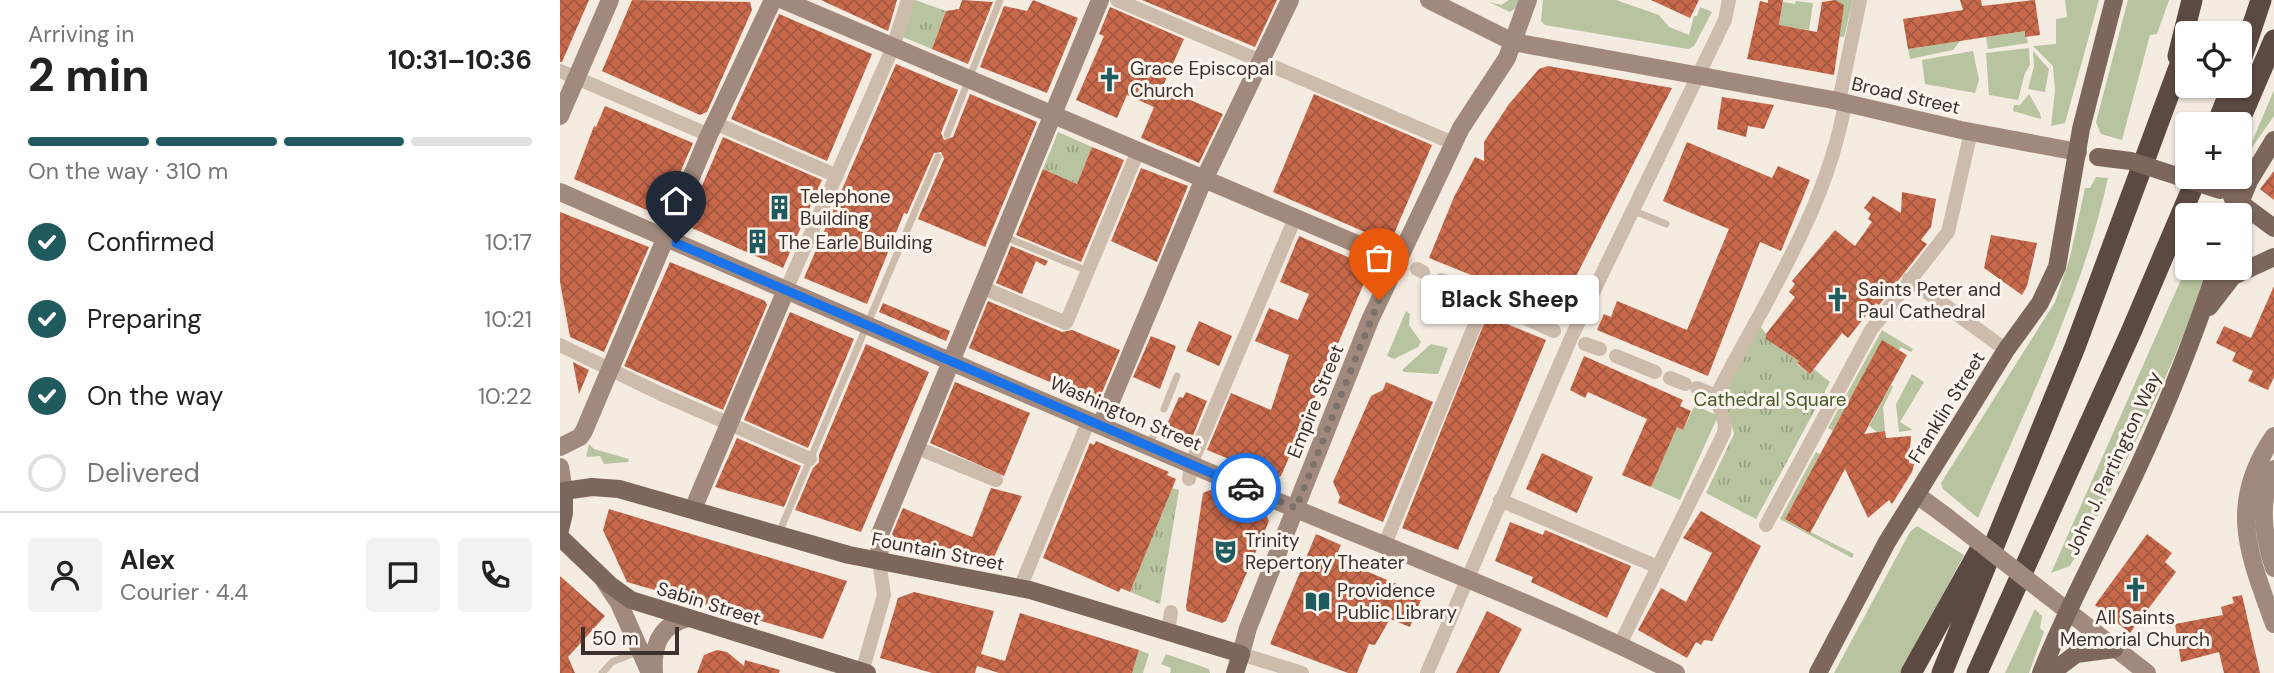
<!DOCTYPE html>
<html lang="en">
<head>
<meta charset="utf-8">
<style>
  :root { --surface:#fff; --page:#f2f2f2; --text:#222; --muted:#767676; --line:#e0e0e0; --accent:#1f5a5e }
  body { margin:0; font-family:"DM Sans",sans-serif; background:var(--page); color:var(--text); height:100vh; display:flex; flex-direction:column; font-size:26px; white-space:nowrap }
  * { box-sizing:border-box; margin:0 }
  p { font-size:23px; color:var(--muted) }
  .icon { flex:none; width:38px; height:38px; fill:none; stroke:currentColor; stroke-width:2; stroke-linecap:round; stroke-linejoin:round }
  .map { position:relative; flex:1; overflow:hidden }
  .side { display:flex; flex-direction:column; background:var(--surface); width:560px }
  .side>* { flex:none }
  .buttons { position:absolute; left:1615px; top:21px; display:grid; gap:14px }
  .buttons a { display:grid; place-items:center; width:77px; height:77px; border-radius:7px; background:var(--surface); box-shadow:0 2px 5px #0004; font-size:35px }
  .scale { position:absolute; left:21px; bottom:18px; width:98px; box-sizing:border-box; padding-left:7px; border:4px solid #3b302b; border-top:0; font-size:19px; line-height:24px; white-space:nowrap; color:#3b302b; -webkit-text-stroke:5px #fbf5ee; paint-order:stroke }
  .pin { position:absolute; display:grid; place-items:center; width:60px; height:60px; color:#fff; margin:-72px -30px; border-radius:50% 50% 50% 0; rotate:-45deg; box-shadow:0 0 7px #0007 }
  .pin .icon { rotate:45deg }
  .courier { position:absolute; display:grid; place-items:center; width:70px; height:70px; margin:-35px; border:5px solid #1a73e8; border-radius:50%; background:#fff; color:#222; box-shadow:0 2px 9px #0007 }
  .bubble { position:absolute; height:49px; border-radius:7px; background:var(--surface); box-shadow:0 2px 5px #0004; font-size:23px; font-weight:700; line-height:49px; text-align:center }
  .head em { font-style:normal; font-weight:700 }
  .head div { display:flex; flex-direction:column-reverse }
  .head { display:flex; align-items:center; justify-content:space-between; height:119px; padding:0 28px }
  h1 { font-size:46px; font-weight:700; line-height:52px }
  .bar { display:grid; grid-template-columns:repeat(4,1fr); gap:10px 7px; align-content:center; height:84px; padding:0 28px }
  .bar i { height:9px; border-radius:5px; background:var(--line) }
  .bar .selected { background:var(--accent) }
  .bar p { grid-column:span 4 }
  .line { display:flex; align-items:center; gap:18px; padding:0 28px; border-top:2px solid var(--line) }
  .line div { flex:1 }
  .round { display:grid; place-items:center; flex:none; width:74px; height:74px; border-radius:7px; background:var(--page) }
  ol { padding:0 28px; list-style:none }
  li { display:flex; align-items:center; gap:21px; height:77px }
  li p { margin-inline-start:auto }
  li .icon { padding:7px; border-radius:50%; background:var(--accent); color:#fff; stroke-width:4 }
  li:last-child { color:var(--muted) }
  li i { width:38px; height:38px; border:4px solid var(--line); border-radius:50% }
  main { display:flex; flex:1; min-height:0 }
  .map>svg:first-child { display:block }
</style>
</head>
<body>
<main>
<section class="side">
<div class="head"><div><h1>2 min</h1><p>Arriving in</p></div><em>10:31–10:36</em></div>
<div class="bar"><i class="selected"></i><i class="selected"></i><i class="selected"></i><i></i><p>On the way · 310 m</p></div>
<ol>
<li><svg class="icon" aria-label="check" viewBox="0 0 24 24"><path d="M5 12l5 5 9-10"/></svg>Confirmed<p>10:17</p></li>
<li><svg class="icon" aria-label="check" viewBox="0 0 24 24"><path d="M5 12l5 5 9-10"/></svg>Preparing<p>10:21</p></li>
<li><svg class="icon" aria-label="check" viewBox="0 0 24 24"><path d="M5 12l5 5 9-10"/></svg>On the way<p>10:22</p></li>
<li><i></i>Delivered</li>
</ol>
<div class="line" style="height:126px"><a class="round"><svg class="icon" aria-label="person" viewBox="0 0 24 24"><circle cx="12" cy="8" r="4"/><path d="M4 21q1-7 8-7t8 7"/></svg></a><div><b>Alex</b><p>Courier · 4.4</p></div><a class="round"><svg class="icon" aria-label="chat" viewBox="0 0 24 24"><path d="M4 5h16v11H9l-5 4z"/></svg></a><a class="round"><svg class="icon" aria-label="phone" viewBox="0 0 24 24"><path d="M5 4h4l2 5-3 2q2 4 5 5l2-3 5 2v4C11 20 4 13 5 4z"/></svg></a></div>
</section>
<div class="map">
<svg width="1714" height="673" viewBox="0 0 1714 673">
  <defs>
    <pattern id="park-tufts" width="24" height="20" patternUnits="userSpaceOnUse" patternTransform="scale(1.75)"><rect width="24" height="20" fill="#b8c4a0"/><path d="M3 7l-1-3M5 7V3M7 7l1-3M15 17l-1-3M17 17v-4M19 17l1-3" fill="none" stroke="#97a083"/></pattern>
    <pattern id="building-cross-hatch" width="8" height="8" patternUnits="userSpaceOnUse" patternTransform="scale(1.75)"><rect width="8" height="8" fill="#c8694b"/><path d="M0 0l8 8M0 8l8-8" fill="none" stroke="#a4573f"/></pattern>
  </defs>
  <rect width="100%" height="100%" fill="#f4ebe1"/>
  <path fill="#b8c4a0" d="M949,0H958L957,7L950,12L929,2L941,5Z
    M983,0H1056L1099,15L1109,27L1129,35L1134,16H1137L1140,7L1152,12L1134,46L1128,49L985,25L981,21Z
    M1273,0H1293L1284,37H1278L1275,1Z
    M1505,0H1539L1505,123L1491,126L1495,91L1493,66L1473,46L1496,44V19L1507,17Z
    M1568,0H1609L1597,34L1590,35L1562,140L1541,134L1536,122Z
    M1236,1L1253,3L1249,30L1223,26L1217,36L1223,2L1235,4Z
    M1465,31L1468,43L1428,49L1426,37Z
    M1401,40L1393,50L1350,59L1348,49Z
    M1469,48L1470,65L1465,73L1458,100L1429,95L1426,53Z
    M1413,51L1419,80L1415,93L1365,84L1362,60Z
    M1473,51L1489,69L1485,92L1468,89L1474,66Z
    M1714,90V116L1686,156Z
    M1469,94L1480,113L1481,119L1453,111L1454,105H1460Z
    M1536,177L1548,178C1523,294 1465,410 1418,518L1383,489L1381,483L1495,302L1510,257L1525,188H1530Z
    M1627,266L1649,268C1613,370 1563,472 1510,566L1491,573Z
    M846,311L850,314L849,325L861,342L858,347L834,359L827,356Z
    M1322,330L1353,349L1351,352L1341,347L1273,431L1268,428Z
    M871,344L888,348L878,374L844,372L842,370Z
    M1352,374L1364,382L1340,422L1353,430L1339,432L1336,404Z
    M1331,385L1333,387L1323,407L1325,431L1317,432L1309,426Z
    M1135,405L1158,416L1120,500L1091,487L1117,427L1123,430Z
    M29,444L34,449L69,459L68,462L44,464L40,456L26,457Z
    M1256,452L1260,454L1225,519L1294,554L1292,558L1220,519Z
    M1357,526L1404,555L1346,663L1340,673H1274L1350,532Z
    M1475,609L1482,616L1480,628L1484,632L1469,673H1445Z
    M579,650L589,654L583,673H572Z
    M606,654L649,669L650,673H610L611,668L601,664Z"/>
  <path fill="url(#park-tufts)" d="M355,0L386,11L372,49L343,37Z
    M498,132L532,147L517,184L483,169Z
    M1200,326L1208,336L1206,339L1239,361L1237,364L1250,374L1254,369L1270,382L1196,519L1146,493L1174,434L1163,393Z
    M612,488L619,490L600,604L570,592Z"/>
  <path fill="url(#building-cross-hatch)" d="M0,0H29L2,62H0Z
    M72,0L190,2L192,10L147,112L140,115L42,71Z
    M261,0H337L328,31Z
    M402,0L433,2L408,64L372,49L386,11L399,9Z
    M473,0L518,18L487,93L420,67L444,6L467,11Z
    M582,0H717L695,47Z
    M1091,0H1139L1130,18Z
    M1208,0H1223L1219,25L1257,32L1262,2L1275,0L1284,5L1274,75L1187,59L1200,1L1208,3Z
    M1400,0H1421L1422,6L1475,0L1480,35L1465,37V31L1348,49L1343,19L1403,10Z
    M550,7L624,39L602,88L663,114L639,163L581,138L594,107L567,95L557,118L516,100L544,36L539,34Z
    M219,14L312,54L267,161L171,119Z
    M336,64L398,90L381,133L384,140L393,137L410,94L477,122L425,247L358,219L384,159L381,152L374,153L347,214L344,213L307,304L244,278Z
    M988,66L1112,88L1010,288L986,274L975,301L869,258L894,197L915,157L924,161V142L949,104L979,69Z
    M754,94L872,145L830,243L713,192Z
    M1162,97L1214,105L1204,129L1188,126L1186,137L1157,129Z
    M45,106L133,143L101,216L14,179L34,126L36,127Z
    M163,137L262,180L223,268L125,225Z
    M1127,142L1212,178L1218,166L1250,180L1221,251L1200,242L1148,376L1037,330L1044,314L1051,317L1057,301L1127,330L1169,229L1103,201Z
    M532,147L564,160L521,262L456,235L483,169L517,184Z
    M581,168L628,186L597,262L551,241Z
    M1714,171V200L1700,189Z
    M1342,192L1376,199L1371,227L1361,240L1367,244L1319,305L1316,303L1288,338L1282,333L1250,374L1237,363L1239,361L1206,339V334L1235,297L1229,292L1235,284L1232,281L1275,230L1295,246L1312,222L1308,219L1311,214L1304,208L1313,196L1341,213Z
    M0,212L89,247L44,352L10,337L0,282Z
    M1431,235L1477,243L1467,286L1462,295L1424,268Z
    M739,236L811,267L721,476L716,478L647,450L671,393L711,410L729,355L695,341L709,308L738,320L749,294L720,282Z
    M451,246L488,261L485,266L476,261L462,294L436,283Z
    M110,262L205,301L207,305L163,410L64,366Z
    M1714,286V377L1708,390L1688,381L1693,371L1672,361L1676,353L1656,343L1664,326L1691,338Z
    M428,301L502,332L512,330L560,350L538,402L409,348Z
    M323,303L390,331L386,341L319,312Z
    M230,312L294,339L248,448L184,420Z
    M927,316L986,340L898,550L842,528Z
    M639,321L672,336L659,366L626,351Z
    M591,336L616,346L600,389L573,377Z
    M1322,340L1347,355L1304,434L1325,431L1326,438L1351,436L1349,463L1354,464L1352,472L1332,504L1329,500L1308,518L1285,469L1250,533L1225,519Z
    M306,344L369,372L301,532L235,510L253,468L259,462V455Z
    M1024,356L1123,400L1120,406L1131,411L1123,430L1117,427L1091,487L1062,475L1087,419L1028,392L1025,398L1010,390Z
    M13,362L29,370L19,394Z
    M395,382L470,413L444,476L370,443Z
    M826,382L873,402L823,522L778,503L780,497L773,482L811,396L823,390Z
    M626,392L647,401L630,443L604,431L619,397L623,398Z
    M177,438L241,466L224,507L155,487Z
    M536,441L609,472L607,475L616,479L570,592L561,588L559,592L483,558L530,443L534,445Z
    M982,453L1033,477L1017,513L966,489Z
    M431,488L462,496L434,557L335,538L332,534L343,508L412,537Z
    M650,490L705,513L709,521L666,621L662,623L627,611L626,607L643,493Z
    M49,509L287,581L263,639L67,582L43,530Z
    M1141,511L1201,546L1152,641L1144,640L1141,645L1136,642L1127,658L1078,630L1101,588L1126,602L1152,553L1123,538Z
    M950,522L983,535L985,530L1071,566L1047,618L971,582L973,577L935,561Z
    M756,534L781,545L775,558L863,595L850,627L830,619L815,645L809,644L797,673H788L710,644Z
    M1587,534L1612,553L1605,562L1616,572L1570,633L1535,605Z
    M0,576L45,616L8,657L15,673H0Z
    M354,592L434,611L421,654L445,661L460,613L579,650L572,673H439L417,666L415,673H372L320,658L338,598Z
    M1682,595L1700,673H1664L1659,652L1621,662L1615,624L1663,615L1661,607L1674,603L1672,597Z
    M927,611L962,629L939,673H896Z
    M157,650L167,652L184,666L185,660L220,670L219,673H137L144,655Z"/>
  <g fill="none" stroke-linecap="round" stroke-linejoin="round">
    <path stroke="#cdbbac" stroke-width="7" d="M387,135L440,0
      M1072,210L1106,224
      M443,236L528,271
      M604,409L617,376
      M589,446L599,422
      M219,533L378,157
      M42,673L52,662L79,651"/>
    <path stroke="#cdbbac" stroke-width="14" d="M557,0L893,143
      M0,71L149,135
      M1279,101L1300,0
      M155,123L277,176
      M857,269L863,272
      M1349,279L1446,350
      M881,280L994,331
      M421,287L506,323L578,151
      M226,290L333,47L348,0
      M1025,344L1040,349
      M0,345L101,394L250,459
      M1056,356L1095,372
      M1110,378L1125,384
      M1137,388L1156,396
      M1156,396C1204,302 1267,209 1285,103
      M355,447L436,480
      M629,479L631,464L735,218
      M940,500L1098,567
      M1206,525L1311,330L1388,232L1411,132
      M825,544L916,322
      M460,588L529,420
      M608,632L611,612
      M1060,644L1164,433L1165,424L1156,396
      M681,654L742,673
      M302,672L324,595L319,561
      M867,673L1011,338L1165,20L1169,0"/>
    <path stroke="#a18a7d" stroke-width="18" d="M223,0L837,261
      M869,0L953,42L1273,100L1401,130L1518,152
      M0,116L50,0
      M0,192C237,296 474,398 712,499C847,556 985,606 1116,673
      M541,425L640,188L730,0
      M1714,436C1666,505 1689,554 1714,624
      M0,447L20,437L24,431L149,135L213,0
      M0,467L4,491
      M1714,469C1698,500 1703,536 1714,568
      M1357,495L1387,517
      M133,509L226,290
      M319,561L320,534L540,0
      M45,582L59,603L90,673
      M1487,595L1587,673
      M681,654L688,628L810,320L901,128L947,58L968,0
      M94,673C92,646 100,625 128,618"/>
    <path stroke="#7d675c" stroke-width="18" d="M1672,197L1714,228
      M1675,215L1689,181L1714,140
      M1649,307L1673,276L1714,257
      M0,530L4,513V491L32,487L59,489L289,555L470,590L681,654L675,673
      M0,537L50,585L71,600L307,673
      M1258,673L1327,542L1446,350L1480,303L1497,267L1521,129L1554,0
      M1481,673C1510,600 1548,533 1581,461C1610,398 1635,333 1657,268
      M1491,673L1516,654L1554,649"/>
    <path stroke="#5c4a42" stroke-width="21" d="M1618,56L1632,0
      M1680,63L1701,0
      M1657,124L1672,86
      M1678,124L1714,40
      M1351,673L1422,546
      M1382,673L1515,347L1628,43
      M1417,673L1571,332L1637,177"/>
    <path stroke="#a18a7d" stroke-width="18" d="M1387,517L1487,595"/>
    <path stroke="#7d675c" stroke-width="18" d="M1538,157L1571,161L1660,190"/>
  </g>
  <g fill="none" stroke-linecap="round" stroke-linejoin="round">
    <path stroke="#7c716b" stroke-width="7" stroke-dasharray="0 12.6" d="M686,488L736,508L819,300"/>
    <path stroke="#1a73e8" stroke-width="9" d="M116,243L686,488"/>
  </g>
  <defs>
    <symbol id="church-bare" viewBox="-9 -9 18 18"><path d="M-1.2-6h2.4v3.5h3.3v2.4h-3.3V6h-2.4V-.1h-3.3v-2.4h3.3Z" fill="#1f5a5e" stroke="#fbf5ee" stroke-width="2.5" paint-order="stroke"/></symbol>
    <symbol id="building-bare" viewBox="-9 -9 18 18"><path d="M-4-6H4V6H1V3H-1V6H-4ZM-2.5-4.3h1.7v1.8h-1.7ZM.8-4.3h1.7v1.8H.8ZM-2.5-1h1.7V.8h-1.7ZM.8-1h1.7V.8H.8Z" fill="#1f5a5e" stroke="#fbf5ee" stroke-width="2.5" paint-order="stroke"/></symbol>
    <symbol id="theatre-bare" viewBox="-9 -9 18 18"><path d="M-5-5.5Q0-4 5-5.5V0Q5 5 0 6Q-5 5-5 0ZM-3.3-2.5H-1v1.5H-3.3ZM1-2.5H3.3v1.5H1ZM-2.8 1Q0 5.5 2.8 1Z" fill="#1f5a5e" stroke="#fbf5ee" stroke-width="2.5" paint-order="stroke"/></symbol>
    <symbol id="library-bare" viewBox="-9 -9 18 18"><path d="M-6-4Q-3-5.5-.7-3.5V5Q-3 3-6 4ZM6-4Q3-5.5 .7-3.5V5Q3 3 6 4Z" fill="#1f5a5e" stroke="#fbf5ee" stroke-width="2.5" paint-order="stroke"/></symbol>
  </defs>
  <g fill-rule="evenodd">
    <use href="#church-bare" x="532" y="62" width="35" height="35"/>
    <use href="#building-bare" x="202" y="190" width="35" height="35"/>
    <use href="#building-bare" x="180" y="224" width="35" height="35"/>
    <use href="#church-bare" x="1260" y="282" width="35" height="35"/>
    <use href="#theatre-bare" x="648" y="534" width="35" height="35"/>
    <use href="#church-bare" x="1558" y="572" width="35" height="35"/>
    <use href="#library-bare" x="740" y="584" width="35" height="35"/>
  </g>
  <g text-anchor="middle" stroke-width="6" stroke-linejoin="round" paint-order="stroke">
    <g font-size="19" fill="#3b302b" stroke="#fbf5ee" text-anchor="start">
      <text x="570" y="75">Grace Episcopal<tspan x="570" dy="22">Church</tspan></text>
      <text x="240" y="203">Telephone<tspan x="240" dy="22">Building</tspan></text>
      <text x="218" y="249">The Earle Building</text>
      <text x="1298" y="296">Saints Peter and<tspan x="1298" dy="22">Paul Cathedral</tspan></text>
      <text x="685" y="547">Trinity<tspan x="685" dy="22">Repertory Theater</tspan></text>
      <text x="777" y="597">Providence<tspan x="777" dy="22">Public Library</tspan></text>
      <text x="1575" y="624" text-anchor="middle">All Saints<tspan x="1575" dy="22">Memorial Church</tspan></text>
    </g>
    <g font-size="19" fill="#3b302b" stroke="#fbf5ee">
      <text transform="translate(1346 95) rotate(13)" y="7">Broad Street</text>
      <text transform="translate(755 401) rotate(-68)" y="7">Empire Street</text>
      <text transform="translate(1386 407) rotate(-58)" y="7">Franklin Street</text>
      <text transform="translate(566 413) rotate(23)" y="7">Washington Street</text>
      <text transform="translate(1553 463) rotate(-65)" y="7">John J. Partington Way</text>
      <text transform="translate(378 551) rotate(11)" y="7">Fountain Street</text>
      <text transform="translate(149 603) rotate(17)" y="7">Sabin Street</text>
    </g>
    <g font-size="19" fill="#4a5a2e" stroke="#fbf5ee">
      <text x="1210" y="406">Cathedral Square</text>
    </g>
  </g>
</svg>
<div class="buttons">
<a><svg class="icon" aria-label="locate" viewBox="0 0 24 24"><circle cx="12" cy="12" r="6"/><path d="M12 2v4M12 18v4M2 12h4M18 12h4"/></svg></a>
<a>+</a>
<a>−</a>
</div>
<div class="scale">50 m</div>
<div class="pin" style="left:819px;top:300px;background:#ea580c"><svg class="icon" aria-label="bag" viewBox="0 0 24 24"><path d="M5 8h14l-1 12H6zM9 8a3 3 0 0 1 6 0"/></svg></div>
<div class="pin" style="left:116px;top:243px;background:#1f2937"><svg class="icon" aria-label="home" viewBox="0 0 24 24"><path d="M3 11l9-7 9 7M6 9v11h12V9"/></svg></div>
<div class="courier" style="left:686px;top:488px"><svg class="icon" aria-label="car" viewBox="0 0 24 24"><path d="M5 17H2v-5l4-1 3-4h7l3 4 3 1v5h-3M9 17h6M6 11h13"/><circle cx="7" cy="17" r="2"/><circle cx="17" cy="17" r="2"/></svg></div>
<div class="bubble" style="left:861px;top:275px;width:178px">Black Sheep</div>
</div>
</main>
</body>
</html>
